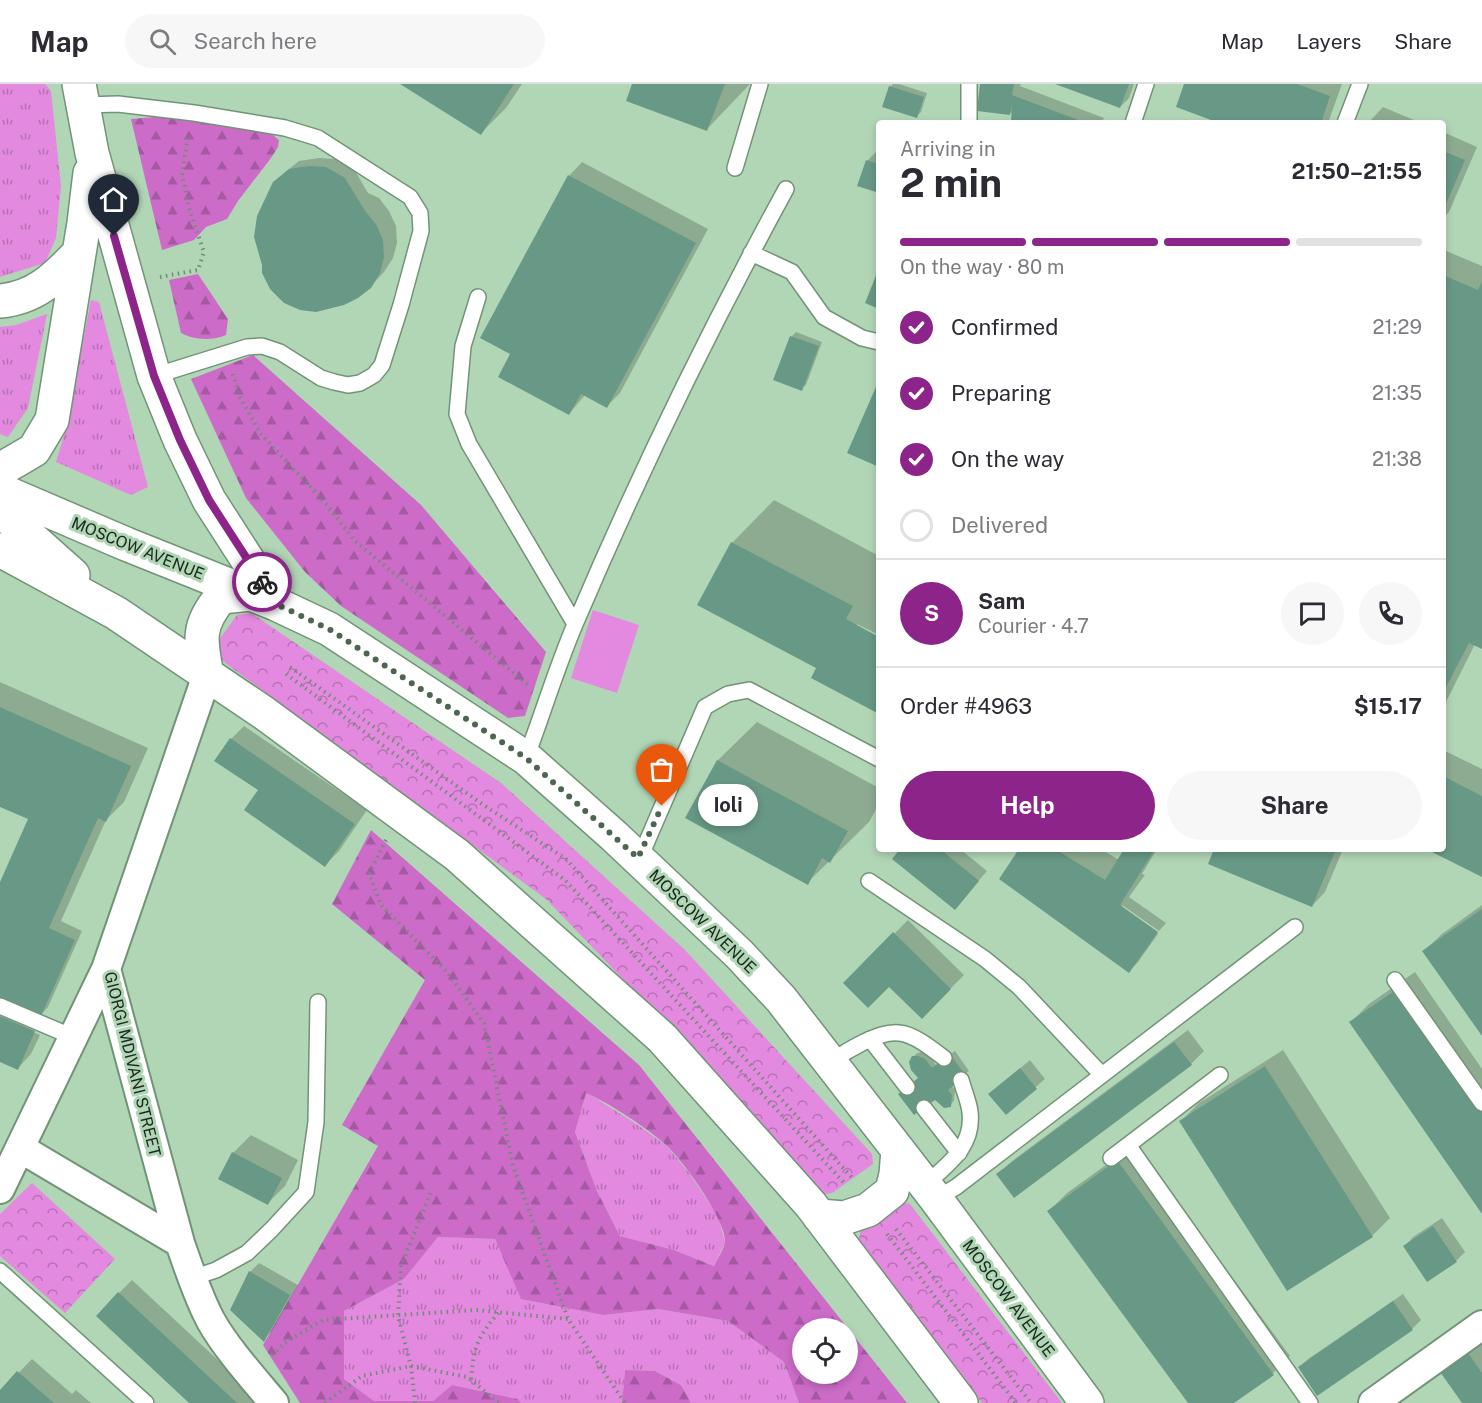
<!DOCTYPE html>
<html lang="en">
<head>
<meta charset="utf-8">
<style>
  :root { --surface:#fff; --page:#f7f7f7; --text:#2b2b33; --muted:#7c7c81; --line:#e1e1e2; --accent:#8c248a }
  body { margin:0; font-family:"Public Sans",sans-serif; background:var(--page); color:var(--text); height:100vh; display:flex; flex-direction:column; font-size:22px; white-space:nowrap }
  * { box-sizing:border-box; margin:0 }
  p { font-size:20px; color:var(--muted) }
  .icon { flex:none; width:33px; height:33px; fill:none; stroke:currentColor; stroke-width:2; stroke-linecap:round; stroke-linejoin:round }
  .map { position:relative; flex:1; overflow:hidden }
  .panel { position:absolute; left:876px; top:36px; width:570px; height:732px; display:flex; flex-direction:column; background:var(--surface); border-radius:6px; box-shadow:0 3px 9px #0003 }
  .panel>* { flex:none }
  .fabs { position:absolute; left:792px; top:1234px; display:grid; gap:12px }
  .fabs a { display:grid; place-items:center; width:66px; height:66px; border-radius:50%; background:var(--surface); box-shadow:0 3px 9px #0003; font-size:30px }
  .pin { position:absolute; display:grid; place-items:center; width:51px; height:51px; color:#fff; margin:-62px -26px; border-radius:50% 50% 50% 0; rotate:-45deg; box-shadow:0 0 6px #0007 }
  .pin .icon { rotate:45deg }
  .courier { position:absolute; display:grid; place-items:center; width:60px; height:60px; margin:-30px; border:4px solid #8c248a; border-radius:50%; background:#fff; color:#222; box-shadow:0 2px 8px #0007 }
  .bubble { position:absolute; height:42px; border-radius:21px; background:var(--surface); box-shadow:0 3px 9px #0003; font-size:20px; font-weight:700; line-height:42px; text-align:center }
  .overview em { font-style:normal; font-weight:700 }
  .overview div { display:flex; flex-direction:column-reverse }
  .overview { display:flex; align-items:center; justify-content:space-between; height:102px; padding:0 24px }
  h1 { font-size:39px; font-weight:700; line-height:45px }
  .bar { display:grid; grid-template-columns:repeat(4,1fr); gap:9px 6px; align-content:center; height:72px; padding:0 24px }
  .bar i { height:8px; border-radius:4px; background:var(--line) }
  .bar .on { background:var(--accent) }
  .bar p { grid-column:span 4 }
  .line { display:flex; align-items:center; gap:15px; padding:0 24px; border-top:2px solid var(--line) }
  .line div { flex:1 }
  .round { display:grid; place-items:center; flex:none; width:63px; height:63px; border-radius:32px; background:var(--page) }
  ol { padding:0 24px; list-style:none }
  li { display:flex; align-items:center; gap:18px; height:66px }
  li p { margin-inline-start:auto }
  li .icon { padding:6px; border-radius:50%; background:var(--accent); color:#fff; stroke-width:4 }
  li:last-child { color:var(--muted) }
  li i { width:33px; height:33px; border:3px solid var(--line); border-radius:50% }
  .button { display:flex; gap:12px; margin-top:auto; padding:12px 24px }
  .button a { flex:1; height:69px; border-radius:36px; background:var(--accent); color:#fff; font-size:24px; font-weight:700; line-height:69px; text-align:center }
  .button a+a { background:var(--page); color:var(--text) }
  header { display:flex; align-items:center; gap:36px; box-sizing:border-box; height:84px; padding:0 30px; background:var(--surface); border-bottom:2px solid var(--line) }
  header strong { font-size:28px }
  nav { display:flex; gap:33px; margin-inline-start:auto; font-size:21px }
  .search { width:420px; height:54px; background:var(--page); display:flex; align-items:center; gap:15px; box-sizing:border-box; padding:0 21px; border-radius:33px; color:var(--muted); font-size:22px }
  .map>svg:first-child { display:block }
</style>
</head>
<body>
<header>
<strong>Map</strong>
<div class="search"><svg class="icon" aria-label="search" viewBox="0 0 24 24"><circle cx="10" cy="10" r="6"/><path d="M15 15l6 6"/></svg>Search here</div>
<nav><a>Map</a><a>Layers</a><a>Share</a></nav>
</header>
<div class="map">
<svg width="1482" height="1319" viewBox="0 0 1482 1319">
  <defs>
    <pattern id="grass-tufts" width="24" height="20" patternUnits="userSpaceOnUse" patternTransform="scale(1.5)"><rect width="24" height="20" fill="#e389df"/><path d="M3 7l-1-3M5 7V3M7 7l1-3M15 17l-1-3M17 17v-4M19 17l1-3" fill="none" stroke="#b770b4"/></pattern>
    <pattern id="forest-firs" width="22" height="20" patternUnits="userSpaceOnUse" patternTransform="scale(1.5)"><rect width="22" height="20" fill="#cc6cc8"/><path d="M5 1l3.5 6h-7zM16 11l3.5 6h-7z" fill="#a559a2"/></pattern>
    <pattern id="park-crowns" width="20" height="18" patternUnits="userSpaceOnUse" patternTransform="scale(1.5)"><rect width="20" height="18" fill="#e389df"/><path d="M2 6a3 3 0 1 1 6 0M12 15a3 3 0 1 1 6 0" fill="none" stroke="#b770b4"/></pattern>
  </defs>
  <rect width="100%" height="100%" fill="#b1d6b6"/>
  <path fill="url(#grass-tufts)" d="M0,0H45L51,7L61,102L56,154L45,179L0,193Z
    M91,216L99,218L148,403L131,411L56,378L66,345Z
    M47,230L28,324L8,353L0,350V243L16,241Z
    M586,1008L638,1041L667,1062L689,1089L718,1132L725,1158L714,1182L674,1166L620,1152L597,1107L575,1048Z
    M438,1153L495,1155L522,1215L603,1231L658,1225L728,1237L784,1278L799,1319H691L681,1301L655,1287L625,1286L622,1319H521L518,1315L452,1301L433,1317H374L344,1295V1227L404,1195Z"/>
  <path fill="url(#forest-firs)" fill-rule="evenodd" d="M155,33L242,41L269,48L279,56L278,63L271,74L238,117L227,135L206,143L194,156L162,166L131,35Z
    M198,190L228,235L226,251C213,257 193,256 181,249L169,196Z
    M253,271L421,421L546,568L525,632L508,634L341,522L305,488L246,414L191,295Z
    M371,746L639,981L907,1319H799L784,1278L728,1237L658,1225L603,1231L521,1215L495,1155L438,1153L404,1195L344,1227V1295L374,1317H433L452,1301L518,1315L521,1319H300L263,1261L378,1062L342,1041L425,896L332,820ZM586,1009C609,1019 649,1045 667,1062C684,1078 724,1134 725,1156C725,1164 717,1175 714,1182L674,1166L620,1152L597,1107L575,1048ZM802,1245H848V1290H802Z
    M625,1286L655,1287L681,1301L691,1319H622Z"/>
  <path fill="url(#park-crowns)" d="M251,529L501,699L685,866L872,1070L873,1080L832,1109L821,1111L743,1020L546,815L220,575L218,557L237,531Z
    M32,1099L115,1175L65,1229L0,1172V1130Z
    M898,1117L910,1120L1062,1319H982L858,1159L862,1141Z"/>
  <path fill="#e389df" d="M593,526L639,541L617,609L571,594Z"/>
  <path fill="#0003" d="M403,0H522L506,24L481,49Z
    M634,0H750L707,45Z
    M893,0H899L927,9L921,28L917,32L890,3Z
    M981,0H1021L1020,2L1104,34L1101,39H1012L1013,29L978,26Z
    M1059,0H1134L1129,14L1120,23Z
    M1186,0H1342L1328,39H1223Z
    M1383,23L1421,39H1368Z
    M1443,48L1477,63L1449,128L1443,134Z
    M876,68L879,69V107L867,77Z
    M319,74L336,75L354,85L368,109L379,114L389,127L396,142L397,159L393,174L384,188L370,203L284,89L299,77Z
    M582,78L708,145L620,309L607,322L585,311L569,330L512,270L569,92Z
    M1444,166L1482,182V564L1475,560L1443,624Z
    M796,248L822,258L806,301L801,305L775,295L792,252Z
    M774,416L879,472V551L857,540V543L879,555V629L818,584L732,459Z
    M0,598L148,664L124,718L106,736L61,837L82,847L48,923L41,931L47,933L41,948L0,930V802L30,734L0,721Z
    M757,638L879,704V720L869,738L807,799L687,734L718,676Z
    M244,642L367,726L339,767L325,781L231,655Z
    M1443,666L1482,685V791L1430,765H1443Z
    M902,765H960L987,787L963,815Z
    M1020,765H1101L1119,776L1126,765H1157L1142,790L1145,791L1129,813L1166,839L1159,847L1122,821V825L1158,850L1138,878L1129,887Z
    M1216,765H1343L1325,808L1312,822Z
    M1482,821V950L1424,867L1442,850Z
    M908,836L964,891L922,933L890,901L845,899Z
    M1415,888L1482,985V1127L1351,938L1369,920Z
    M0,933L40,951L31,970L18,984L0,976Z
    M1188,946L1204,967L1191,980L998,1090L1012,1077Z
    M1283,966L1390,1134L1372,1152L1288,1205L1181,1037L1199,1019Z
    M955,967L969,987L951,1001L955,1006L954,1017L950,1021L920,994L913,973L917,969L923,968L929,972L936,981Z
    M1030,976L1045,995L1006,1029L999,1002Z
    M251,1051L298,1076L285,1102L268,1119L233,1069Z
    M1135,1060L1290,1272L1273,1289L1232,1319H1190L1049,1127L1067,1109Z
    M1442,1134L1465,1168L1456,1177L1405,1162L1413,1153Z
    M259,1179L298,1201L272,1247L263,1255L250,1188Z
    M132,1196L264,1319H191L119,1209Z
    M1403,1210L1421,1236L1412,1245L1318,1310L1300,1283L1308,1275Z
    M1482,1257V1319H1464L1454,1272Z
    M32,1275L72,1310L76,1306L91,1319H0V1308Z"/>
  <path fill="#689986" d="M400,0H514L481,51Z
    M632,0H725L707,47L626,17Z
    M980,0H1014L1012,11L1086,39H1011L1012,20L1010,31L977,27Z
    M1055,0H1129L1120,24Z
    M1184,0H1297L1330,12L1321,39H1219L1176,23Z
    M889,2L924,13L917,34L882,23Z
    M1443,67L1465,76L1443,127Z
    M866,76L879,80V109L857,102Z
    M309,82L326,83L345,94L365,127L376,140L383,156L384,173L380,189L371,204L358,214L344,221L316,228L300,226L284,219L270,205L262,189V181L254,153L257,132L273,98L289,85Z
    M568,91L696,159L607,324L581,310L569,331L498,293L510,270L480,254Z
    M879,184V225L865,219Z
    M1443,191L1478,206L1482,197V565L1469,559L1443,609Z
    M790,252L819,262L802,307L773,296Z
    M879,296V383L847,369Z
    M731,458L853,522L846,535L879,553V630L811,594L816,584L697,521Z
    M0,623L131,682L106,738L98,734L49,844L75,856L40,934L0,915V798L28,735L0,723Z
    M230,654L355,740L325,783L244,726L258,706L214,677Z
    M717,676L848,747L830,779L822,774L808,801L685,734Z
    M1443,692L1482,712V793L1426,765H1443Z
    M900,765H940L979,797L955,826L892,775Z
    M1019,765H1055L1105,796L1124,765H1155L1120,821L1158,848L1129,889L999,795Z
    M1214,765H1336L1312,823L1208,780Z
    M1482,825V952L1422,867Z
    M893,848L951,905L922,935L889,903L868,924L843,899Z
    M1397,905L1482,1028V1130L1349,938Z
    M0,932L35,947L18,986L0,978Z
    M1174,958L1192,981L1014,1114L996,1090Z
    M950,970L966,992L948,1006L952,1011L951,1023L944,1024L935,1016L914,1031L898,1010L918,994L911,986L909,978L912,972H918L925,975L932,984Z
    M1265,982L1373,1153L1287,1207L1179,1037Z
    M1020,984L1037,1005L1006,1031L988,1010Z
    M232,1068L282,1094L268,1121L218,1095Z
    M1117,1076L1274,1291L1234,1319H1188L1047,1127Z
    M1433,1142L1457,1178L1427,1198L1403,1162Z
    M249,1187L290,1211L264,1258L230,1226Z
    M118,1208L237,1319H189L96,1232Z
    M1393,1217L1413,1246L1317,1312L1298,1283Z
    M1466,1266L1482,1289V1319H1462L1438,1285Z
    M17,1287L54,1319H0V1306Z"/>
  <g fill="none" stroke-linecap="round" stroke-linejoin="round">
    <defs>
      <path id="service" d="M969,0V39
        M84,21L118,20L194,29L285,44L318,54L410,113L420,129L421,147L401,221L382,281L374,291L360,299L348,301L334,298L321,294L280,268L262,262L247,263L154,292
        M1133,39L1146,0
        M1345,39L1360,0
        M735,84L760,0
        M751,169L792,188L824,233L862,254L879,258
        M478,213L463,262L457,330L469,360L575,540
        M526,674C543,629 557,582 576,538C639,390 709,246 786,105
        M638,774L645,762L705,623L728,610L749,606L879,675
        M869,797L985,875L1019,903L1102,991
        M1395,896L1482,1019
        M0,922L73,953
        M870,955L907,1003
        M831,978C846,967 880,946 899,949C914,950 932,965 944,974
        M924,1024L959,1069
        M1128,1061L1310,1319
        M1111,1074L1220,991
        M925,1101C948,1080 974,1063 970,1028C969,1018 964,1007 961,996
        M936,1115L956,1103L1295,843
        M0,1187L146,1319
        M192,1194L216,1186L247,1169L272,1145L306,1108L316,1038L318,918"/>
      <path id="minor" d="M207,591L106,885L180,1159C189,1185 198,1213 211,1237C226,1264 254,1295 274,1319
        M20,1064L180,1159
        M0,1105L106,885
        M1373,1319L1482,1241"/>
      <path id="primary" d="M79,0L92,69L154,292L180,356L209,416L276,520
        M0,217C35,214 55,194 78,170
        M0,386L34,366L52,336L84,139L90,89
        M0,406L126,460L276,520L329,545L526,674L614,752L739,870L781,915L936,1115L1087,1319
        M0,426L73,491
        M0,466L116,529L264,629L457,771L662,954L811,1121L961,1319
        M207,591C200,556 197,541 221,513L251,510
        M819,1132L844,1134L868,1126L892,1107L896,1090L898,1066"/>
    </defs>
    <use href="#service" stroke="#719476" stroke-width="18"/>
    <use href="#minor" stroke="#719476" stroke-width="32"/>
    <use href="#primary" stroke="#719476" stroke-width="36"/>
    <path stroke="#708c74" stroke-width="4" stroke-dasharray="1.5 4.5" stroke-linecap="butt" d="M160,193L198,186L204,168L189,124L182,91L188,50
      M233,290L240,313L260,349L326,420L355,457L528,601
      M290,583L482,720L566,775L854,1096
      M286,590L565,796L846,1101
      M386,756L369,790L381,821L446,887L484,939L513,1082L568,1235L625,1319
      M896,1145L1031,1319
      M887,1150L1016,1319
      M272,1271L286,1258L323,1236L476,1226L568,1235
      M471,1295C474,1262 477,1254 499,1228
      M325,1319L362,1292L411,1282L467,1293L499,1319
      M415,1319L411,1282L398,1232L401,1182L432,1105"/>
    <use href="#service" stroke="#fff" stroke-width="15"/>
    <use href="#minor" stroke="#fff" stroke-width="28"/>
    <use href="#primary" stroke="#fff" stroke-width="33"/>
  </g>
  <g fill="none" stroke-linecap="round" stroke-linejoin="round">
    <path stroke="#4e6552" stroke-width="6" stroke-dasharray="0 10.8" d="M262,498L276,520L329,545L526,674L638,774L662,722"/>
    <path stroke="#8c248a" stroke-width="8" d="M114,152L154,292L180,356L209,416L262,498"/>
  </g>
  <g text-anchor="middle" stroke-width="6" stroke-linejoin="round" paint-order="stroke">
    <g font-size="16" fill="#19281c" stroke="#b1d6b6">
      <text transform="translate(138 464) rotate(22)" y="6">MOSCOW AVENUE</text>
      <text transform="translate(703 837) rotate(44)" y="6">MOSCOW AVENUE</text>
      <text transform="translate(133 980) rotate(76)" y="6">GIORGI MDIVANI STREET</text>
      <text transform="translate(1009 1214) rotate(53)" y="6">MOSCOW AVENUE</text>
    </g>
  </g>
</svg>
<div class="fabs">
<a><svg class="icon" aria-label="locate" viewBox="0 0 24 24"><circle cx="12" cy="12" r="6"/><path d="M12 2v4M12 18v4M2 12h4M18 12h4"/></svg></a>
</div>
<div class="pin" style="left:662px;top:722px;background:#ea580c"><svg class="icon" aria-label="bag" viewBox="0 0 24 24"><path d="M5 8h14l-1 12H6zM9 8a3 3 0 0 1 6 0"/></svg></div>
<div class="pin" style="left:114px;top:152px;background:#1f2937"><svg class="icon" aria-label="home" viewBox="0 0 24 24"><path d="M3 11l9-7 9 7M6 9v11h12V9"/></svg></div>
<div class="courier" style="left:262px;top:498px"><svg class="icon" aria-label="bike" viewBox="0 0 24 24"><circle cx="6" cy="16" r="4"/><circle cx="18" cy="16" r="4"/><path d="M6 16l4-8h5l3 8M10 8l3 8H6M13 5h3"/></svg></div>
<div class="bubble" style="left:698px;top:700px;width:60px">Ioli</div>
<section class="panel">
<div class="overview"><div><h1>2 min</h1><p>Arriving in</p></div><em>21:50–21:55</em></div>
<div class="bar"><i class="on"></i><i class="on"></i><i class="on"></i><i></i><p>On the way · 80 m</p></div>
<ol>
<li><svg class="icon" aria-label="check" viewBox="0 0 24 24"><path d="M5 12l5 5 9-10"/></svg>Confirmed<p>21:29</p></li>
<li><svg class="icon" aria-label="check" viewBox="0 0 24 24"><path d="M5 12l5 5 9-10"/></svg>Preparing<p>21:35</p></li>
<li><svg class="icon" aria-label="check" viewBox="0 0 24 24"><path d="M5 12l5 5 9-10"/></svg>On the way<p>21:38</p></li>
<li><i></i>Delivered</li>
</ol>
<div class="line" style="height:108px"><b class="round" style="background:var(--accent);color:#fff">S</b><div><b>Sam</b><p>Courier · 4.7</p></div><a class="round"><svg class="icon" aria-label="chat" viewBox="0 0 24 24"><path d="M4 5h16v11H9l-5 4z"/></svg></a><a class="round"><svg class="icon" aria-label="phone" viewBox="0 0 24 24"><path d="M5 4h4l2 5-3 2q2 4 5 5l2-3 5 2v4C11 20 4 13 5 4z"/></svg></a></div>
<div class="line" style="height:78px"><div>Order #4963</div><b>$15.17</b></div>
<div class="button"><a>Help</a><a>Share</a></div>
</section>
</div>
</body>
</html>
